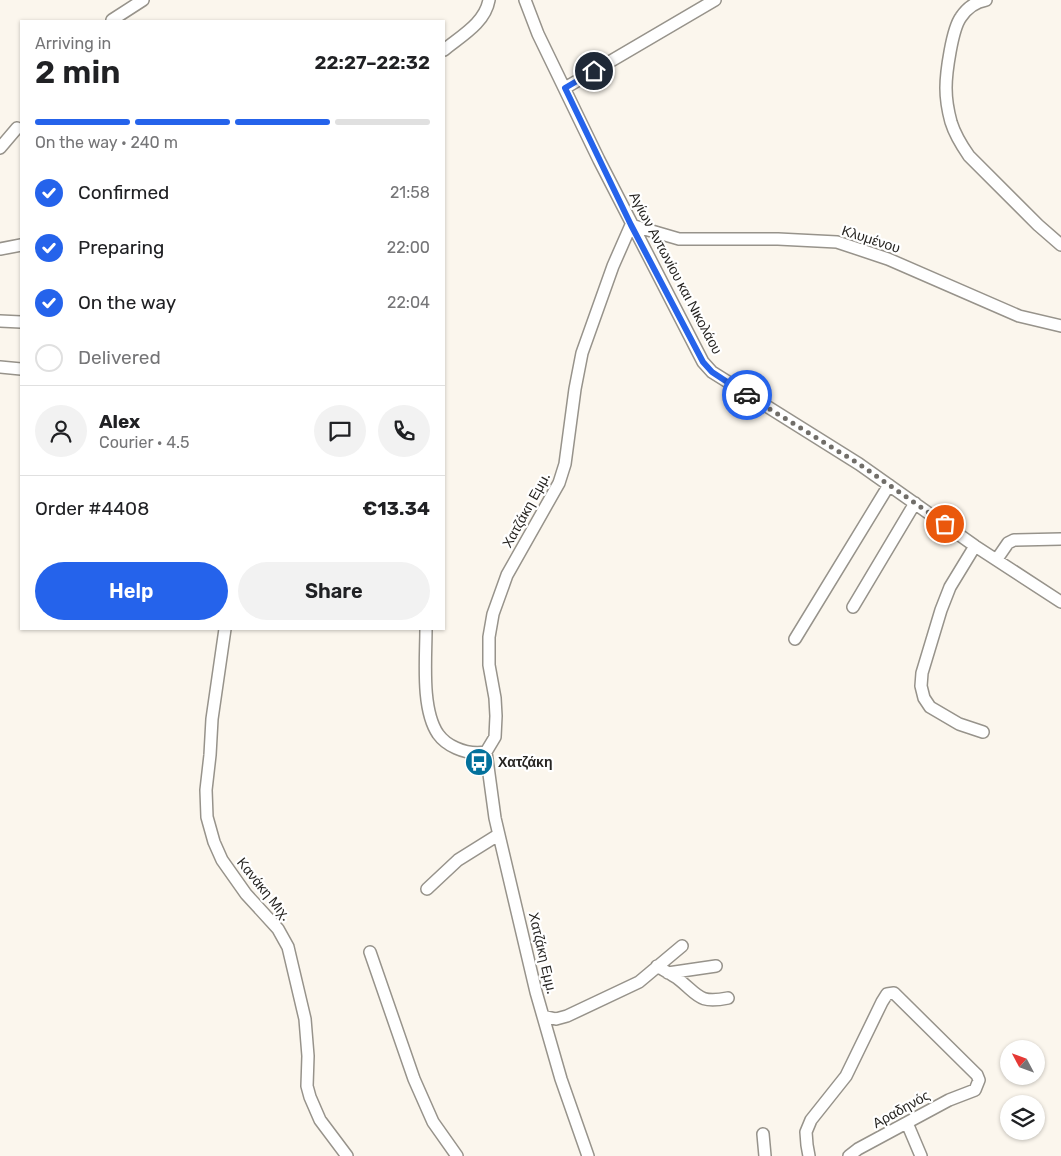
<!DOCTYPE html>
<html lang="en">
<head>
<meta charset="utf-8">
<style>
  :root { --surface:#fff; --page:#f2f2f2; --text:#202124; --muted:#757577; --line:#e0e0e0; --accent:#2563eb }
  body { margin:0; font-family:Rubik,sans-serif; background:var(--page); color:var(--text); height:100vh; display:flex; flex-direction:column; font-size:19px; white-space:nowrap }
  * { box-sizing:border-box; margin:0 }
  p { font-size:16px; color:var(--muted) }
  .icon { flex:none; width:28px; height:28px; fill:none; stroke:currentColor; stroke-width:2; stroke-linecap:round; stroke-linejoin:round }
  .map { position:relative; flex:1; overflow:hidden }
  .details { position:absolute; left:20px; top:20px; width:425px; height:610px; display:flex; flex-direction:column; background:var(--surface); border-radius:0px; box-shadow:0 1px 4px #0004 }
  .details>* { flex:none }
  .needle { width:32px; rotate:311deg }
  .buttons { position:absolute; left:1000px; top:1040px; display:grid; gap:10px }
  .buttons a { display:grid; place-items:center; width:45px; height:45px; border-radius:50%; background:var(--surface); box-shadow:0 1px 4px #0004; font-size:25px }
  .pin { position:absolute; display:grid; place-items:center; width:42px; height:42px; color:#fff; margin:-21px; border:2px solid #fff; border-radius:50%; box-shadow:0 1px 5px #0007 }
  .courier { position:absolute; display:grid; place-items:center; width:50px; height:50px; margin:-25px; border:4px solid #2563eb; border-radius:50%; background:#fff; color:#222; box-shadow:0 1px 6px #0007 }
  .overview em { font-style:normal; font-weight:600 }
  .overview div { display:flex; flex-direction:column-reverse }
  .overview { display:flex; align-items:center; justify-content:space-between; height:85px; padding:0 15px }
  h1 { font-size:32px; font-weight:600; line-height:38px }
  .bar { display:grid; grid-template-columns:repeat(4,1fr); gap:8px 5px; align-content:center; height:60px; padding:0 15px }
  .bar i { height:6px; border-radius:4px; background:var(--line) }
  .bar .active { background:var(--accent) }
  .bar p { grid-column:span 4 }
  .line { display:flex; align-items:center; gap:12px; padding:0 15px; border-top:1px solid var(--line) }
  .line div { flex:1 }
  .round { display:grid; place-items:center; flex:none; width:52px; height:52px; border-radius:26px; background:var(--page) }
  ol { padding:0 15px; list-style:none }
  li { display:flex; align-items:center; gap:15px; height:55px }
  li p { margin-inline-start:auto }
  li .icon { padding:5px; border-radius:50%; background:var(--accent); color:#fff; stroke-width:4 }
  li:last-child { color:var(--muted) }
  li i { width:28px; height:28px; border:2px solid var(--line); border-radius:50% }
  .button { display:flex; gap:10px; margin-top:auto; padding:10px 15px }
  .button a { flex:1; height:58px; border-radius:30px; background:var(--accent); color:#fff; font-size:20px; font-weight:600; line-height:58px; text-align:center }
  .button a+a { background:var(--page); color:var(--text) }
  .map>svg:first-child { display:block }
</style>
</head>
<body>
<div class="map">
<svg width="1061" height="1156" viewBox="0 0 1061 1156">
  <rect width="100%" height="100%" fill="#fbf6ed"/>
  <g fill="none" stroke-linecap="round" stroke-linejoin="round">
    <defs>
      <path id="minor" d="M525,0L538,34L599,160L703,362L712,372L859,464L975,546L1061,602
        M986,0C975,2 967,8 961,17C952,29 946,73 946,88C946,99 948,111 951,122C955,135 962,146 969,156L1038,225L1061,245
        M112,20L143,0
        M444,50C461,36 485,23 489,0
        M565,88L715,0
        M0,148L17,128
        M631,225L679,239H778L837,242L888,259L1019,316L1061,326
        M0,249L21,245
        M0,321L21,322
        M0,367L21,369
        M975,546L950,587L941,610L922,673L921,686L924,698L930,707L959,724L983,732
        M997,559L1008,543L1014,540L1061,539
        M853,607L915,503
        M225,629L212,719L210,755L206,790L207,817L214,842L222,860L246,894L278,929L288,947L305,1019L308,1056L307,1086L310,1097L320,1120L347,1156
        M426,629C426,659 421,709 438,734C443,741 449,745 456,748C467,753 475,754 486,752L495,737L496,716L495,698L489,665V637L493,614L507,575L559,483L565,464L575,389L582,353L613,266L631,225
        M795,639L889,485
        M486,752L495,818L536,992L561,1079L588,1156
        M427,889L458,860L498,835
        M370,952L414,1079L433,1122L457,1156
        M657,966C663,970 671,974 677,978C699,995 698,1004 728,998
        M668,973L716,966
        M543,1016L556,1019L567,1016L639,982L682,946
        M907,1123L921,1156
        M763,1134L765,1156
        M809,1156L807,1145L806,1132L811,1120L846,1076L882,1002L887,994L894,993L977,1075L979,1080L975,1090L949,1100L858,1149L849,1156"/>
    </defs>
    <use href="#minor" stroke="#97938b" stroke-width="14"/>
    <use href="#minor" stroke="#fff" stroke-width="11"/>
  </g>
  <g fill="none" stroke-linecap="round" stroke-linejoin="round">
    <path stroke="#716e69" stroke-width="5" stroke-dasharray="0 9" d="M747,395L859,464L945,524"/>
    <path stroke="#2563eb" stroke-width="6" d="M594,71L565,88L631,225L703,362L712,372L747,395"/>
  </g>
  <defs>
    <symbol id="bus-disc" viewBox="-11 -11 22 22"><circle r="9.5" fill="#03719c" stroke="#fff"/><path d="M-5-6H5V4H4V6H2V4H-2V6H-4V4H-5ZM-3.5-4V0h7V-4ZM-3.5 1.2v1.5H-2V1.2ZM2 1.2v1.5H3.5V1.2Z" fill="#fff"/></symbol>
  </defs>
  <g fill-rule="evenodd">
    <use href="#bus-disc" x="463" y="746" width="32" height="32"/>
  </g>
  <g text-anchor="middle" stroke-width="4.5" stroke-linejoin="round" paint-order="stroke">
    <g font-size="14" fill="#272522" stroke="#fff">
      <text transform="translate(871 239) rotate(18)" y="5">Κλυμένου</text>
      <text transform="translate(676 273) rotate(62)" y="5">Αγίων Αντωνίου και Νικολάου</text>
      <text transform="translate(526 510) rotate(-61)" y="5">Χατζάκη Εμμ.</text>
      <text transform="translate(264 889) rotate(51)" y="5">Κανάκη Μιχ.</text>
      <text transform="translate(543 953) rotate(77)" y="5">Χατζάκη Εμμ.</text>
      <text transform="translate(901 1109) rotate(-29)" y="5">Αραδηνός</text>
    </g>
    <g font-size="14" font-weight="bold" fill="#272522" stroke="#fff" text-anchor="start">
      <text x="498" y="767">Χατζάκη</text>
    </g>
  </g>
</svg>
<div class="buttons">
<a><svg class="needle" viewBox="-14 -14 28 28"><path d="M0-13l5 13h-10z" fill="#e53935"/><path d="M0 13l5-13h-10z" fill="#757577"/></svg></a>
<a><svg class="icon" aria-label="layers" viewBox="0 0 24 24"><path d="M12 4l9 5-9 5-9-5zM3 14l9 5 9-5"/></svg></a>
</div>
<div class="pin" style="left:945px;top:524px;background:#ea580c"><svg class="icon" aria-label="bag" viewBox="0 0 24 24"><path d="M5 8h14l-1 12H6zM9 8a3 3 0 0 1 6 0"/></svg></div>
<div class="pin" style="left:594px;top:71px;background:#1f2937"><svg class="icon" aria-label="home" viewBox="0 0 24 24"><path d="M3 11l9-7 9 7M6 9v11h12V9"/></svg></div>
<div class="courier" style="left:747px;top:395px"><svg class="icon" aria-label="car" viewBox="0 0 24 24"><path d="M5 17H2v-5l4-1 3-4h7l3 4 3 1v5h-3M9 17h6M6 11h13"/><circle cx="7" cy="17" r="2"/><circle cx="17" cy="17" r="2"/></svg></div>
<section class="details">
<div class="overview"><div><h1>2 min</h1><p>Arriving in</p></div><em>22:27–22:32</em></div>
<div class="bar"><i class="active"></i><i class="active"></i><i class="active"></i><i></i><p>On the way · 240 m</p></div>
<ol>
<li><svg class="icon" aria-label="check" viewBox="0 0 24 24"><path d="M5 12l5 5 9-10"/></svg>Confirmed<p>21:58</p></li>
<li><svg class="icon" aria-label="check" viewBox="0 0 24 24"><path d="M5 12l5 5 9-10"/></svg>Preparing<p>22:00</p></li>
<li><svg class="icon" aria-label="check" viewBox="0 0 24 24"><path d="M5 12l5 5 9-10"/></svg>On the way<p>22:04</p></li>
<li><i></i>Delivered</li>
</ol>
<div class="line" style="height:90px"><a class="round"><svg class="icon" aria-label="person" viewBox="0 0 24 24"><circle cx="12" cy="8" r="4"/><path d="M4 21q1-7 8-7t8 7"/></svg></a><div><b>Alex</b><p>Courier · 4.5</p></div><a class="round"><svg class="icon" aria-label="chat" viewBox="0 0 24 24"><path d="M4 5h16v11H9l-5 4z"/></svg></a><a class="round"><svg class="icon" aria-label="phone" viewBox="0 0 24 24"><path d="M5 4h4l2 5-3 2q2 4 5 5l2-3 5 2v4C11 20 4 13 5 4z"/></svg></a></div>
<div class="line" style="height:65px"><div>Order #4408</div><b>€13.34</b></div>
<div class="button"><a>Help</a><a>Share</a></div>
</section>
</div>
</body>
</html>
